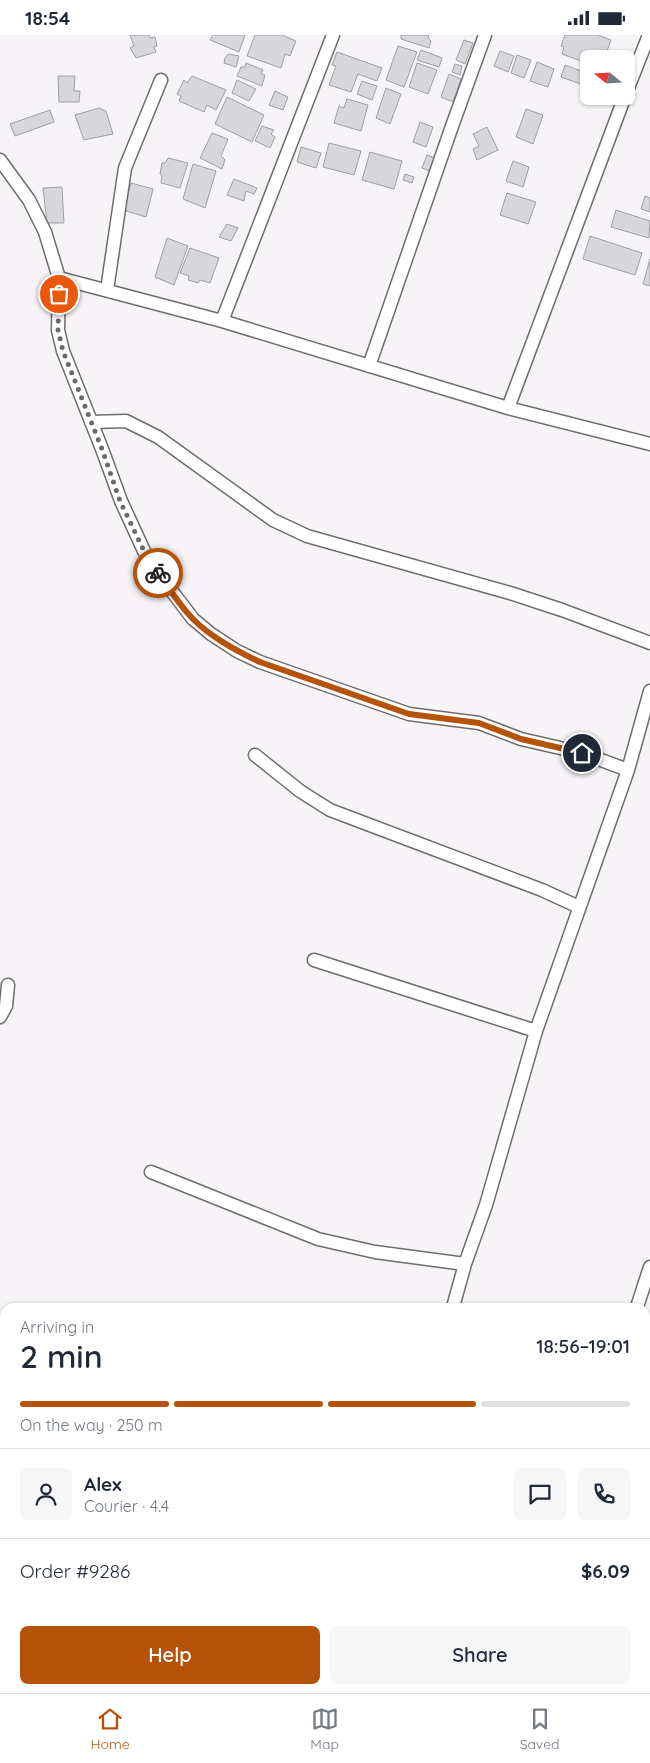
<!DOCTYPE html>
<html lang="en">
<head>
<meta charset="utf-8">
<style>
  :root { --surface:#fff; --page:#f6f6f7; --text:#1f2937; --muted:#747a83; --line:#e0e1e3; --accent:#b45309 }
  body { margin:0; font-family:Quicksand,sans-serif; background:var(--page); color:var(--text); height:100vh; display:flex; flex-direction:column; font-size:19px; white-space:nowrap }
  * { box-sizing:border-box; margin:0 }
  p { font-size:16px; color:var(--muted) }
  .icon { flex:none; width:28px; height:28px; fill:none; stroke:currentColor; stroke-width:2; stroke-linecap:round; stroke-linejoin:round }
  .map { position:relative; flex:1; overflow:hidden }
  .drawer { position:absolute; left:0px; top:1268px; width:650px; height:391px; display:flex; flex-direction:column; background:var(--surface); border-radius:15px 15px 0 0; box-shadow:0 1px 4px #0004 }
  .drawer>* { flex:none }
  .needle { width:32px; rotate:288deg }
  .tools { position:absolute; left:580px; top:15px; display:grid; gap:10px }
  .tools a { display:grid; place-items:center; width:55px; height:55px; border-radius:8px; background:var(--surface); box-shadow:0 1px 4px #0004; font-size:25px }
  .pin { position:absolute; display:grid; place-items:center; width:42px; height:42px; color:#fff; margin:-21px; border:2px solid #fff; border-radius:50%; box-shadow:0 1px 5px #0007 }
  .courier { position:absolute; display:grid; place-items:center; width:50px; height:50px; margin:-25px; border:4px solid #b45309; border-radius:50%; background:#fff; color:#222; box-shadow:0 1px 6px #0007 }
  .overview em { font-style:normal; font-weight:600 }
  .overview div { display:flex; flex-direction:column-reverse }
  .overview { display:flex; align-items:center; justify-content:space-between; height:85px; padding:0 20px }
  h1 { font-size:32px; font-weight:600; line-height:38px }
  .bar { display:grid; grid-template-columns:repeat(4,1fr); gap:8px 5px; align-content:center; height:60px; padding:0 20px }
  .bar i { height:6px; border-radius:4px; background:var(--line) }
  .bar .current { background:var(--accent) }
  .bar p { grid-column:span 4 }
  .line { display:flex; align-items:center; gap:12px; padding:0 20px; border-top:1px solid var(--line) }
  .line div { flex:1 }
  .round { display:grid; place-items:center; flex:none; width:52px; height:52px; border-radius:8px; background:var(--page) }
  .cta { display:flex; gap:10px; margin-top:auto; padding:10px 20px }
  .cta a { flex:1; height:58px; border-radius:8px; background:var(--accent); color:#fff; font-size:20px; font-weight:600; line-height:58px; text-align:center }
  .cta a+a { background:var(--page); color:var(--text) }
  .status { display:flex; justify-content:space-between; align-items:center; height:35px; padding:0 25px; background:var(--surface); direction:ltr }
  .status svg { height:14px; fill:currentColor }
  .dock { display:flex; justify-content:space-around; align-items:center; height:70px; border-top:1px solid var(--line); background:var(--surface); font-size:14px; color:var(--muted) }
  .dock a { display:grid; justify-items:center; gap:2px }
  .dock .current { color:var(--accent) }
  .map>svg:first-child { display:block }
</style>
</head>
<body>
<div class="status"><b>18:54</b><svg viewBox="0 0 49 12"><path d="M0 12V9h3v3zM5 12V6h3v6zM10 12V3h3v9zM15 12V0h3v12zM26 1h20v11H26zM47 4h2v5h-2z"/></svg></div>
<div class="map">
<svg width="650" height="1658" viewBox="0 0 650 1658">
  <rect width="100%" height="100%" fill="#f7f4f7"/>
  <path fill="#d7d7db" stroke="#9f9fa3" d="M130,0H149L150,3L155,2L157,11L154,12L156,17L136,23L130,13L134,11Z
    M213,0H245L239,17L210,5Z
    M255,0H282L296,6L290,21L285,19L281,33L247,21Z
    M401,0H429L428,2L431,7L429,13L401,4Z
    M565,0H598L611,5L604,24H589V29L562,19L564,12L561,11Z
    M464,5L473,8L465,29L456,25Z
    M398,11L417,17L404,52L386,45Z
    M421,15L442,23L439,32L417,25Z
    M500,16L514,21L508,37L494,31Z
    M337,17L382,33L377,46L358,39L351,57L329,50L336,31L332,30Z
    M228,19L239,21L236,32L224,28L225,23Z
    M517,20L531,25L524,43L511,38Z
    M537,27L554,34L548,52L530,46Z
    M246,28L263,35L261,39L265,40L262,51L237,41L241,32H245Z
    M417,28L437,35L428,59L409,52Z
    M455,29L462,31L460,40L452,37Z
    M565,30L589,39V52L561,42Z
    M449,39L461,44L453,67L441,62Z
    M58,41H75L74,56H80L79,67H59Z
    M192,41L226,55L216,75L207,70L204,77L179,66L181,61L177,59L184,45L187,48Z
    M237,45L256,54L249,66L232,58Z
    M362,46L377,51L372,65L357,59Z
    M386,53L401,59L390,89L376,83Z
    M275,56L288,62L283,75L269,70Z
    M598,61H609L606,70L596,66Z
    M227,62L264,80L252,107L215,89Z
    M347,64L368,70L361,96L334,88L339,71L344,73Z
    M99,73L106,76L113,99L84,105L75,80Z
    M526,74L543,80L533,109L516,102Z
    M50,75L54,87L15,101L10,89Z
    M420,87L433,92L426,112L413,107Z
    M262,91L274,95L271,99L275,102L270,113L255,106Z
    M487,92L498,115L477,125L473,114L479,111L473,99Z
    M212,98L228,104L221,121L225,125L222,134L200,123Z
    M329,108L361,116L354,140L323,132Z
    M301,112L321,118L316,133L297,127Z
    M370,117L402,126L394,154L362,145Z
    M427,120L435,123L430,136L422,133Z
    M168,123L188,128L180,153L161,148L162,141L160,139L162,128H165Z
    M513,126L529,132L523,152L506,146Z
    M193,129L216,136L205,173L183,164Z
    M405,139L414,142L412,148L403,145Z
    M234,144L257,153L254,159L246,156L244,166L227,160Z
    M131,148L153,154L146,182L123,175Z
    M62,152L64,188H47L43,153Z
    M507,158L536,167L528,189L500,180Z
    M645,161L650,163V177L641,174Z
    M616,175L650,186L649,203L611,192Z
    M227,189L238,193L231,206L219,202Z
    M590,201L642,218L635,240L583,224Z
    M167,203L188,211L174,250L155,242Z
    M190,213L219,223L210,248L200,245L198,248L188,245L189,241L180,238Z
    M650,224V251L643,249Z"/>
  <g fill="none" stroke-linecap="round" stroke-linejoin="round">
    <defs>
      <path id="minor" d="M626,58L649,0
        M0,125L29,165L45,197L59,243L58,295L63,316L102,414L121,466L144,516L155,534L193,584L211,599L237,616L260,627L409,679L479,688L521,704L582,718L628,735
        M59,243L222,286L508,373L650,409
        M107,255L125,133L161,45
        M222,286L333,0
        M369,331L451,94L485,0
        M508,373L625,61
        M91,387L126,386L158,402L273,485L307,501L510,558L562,575L650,608
        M255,720L300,756L330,775L542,855L579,872
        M314,925L536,996
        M0,982L6,971L8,950
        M151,1137L318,1204L375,1217L465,1229
        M453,1272L465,1229L486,1170L536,996L628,735L650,656
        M637,1272L650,1232
        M0,1346L5,1352
        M645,1430L650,1431
        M645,1581L650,1583
        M0,1586L5,1588
        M199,1654L208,1657
        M352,1658L353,1654
        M522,1658L523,1654"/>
    </defs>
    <use href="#minor" stroke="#6f6c6e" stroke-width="15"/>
    <use href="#minor" stroke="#fff" stroke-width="12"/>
  </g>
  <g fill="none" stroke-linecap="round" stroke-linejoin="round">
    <path stroke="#6c6a6c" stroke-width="5" stroke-dasharray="0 9" d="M59,259L58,295L63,316L102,414L120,466L144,516L158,538"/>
    <path stroke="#b45309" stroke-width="6" d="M158,538C169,553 180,571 194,585C212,603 237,616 260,627L409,679L479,688L521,704L582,718"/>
  </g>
</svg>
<div class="tools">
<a><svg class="needle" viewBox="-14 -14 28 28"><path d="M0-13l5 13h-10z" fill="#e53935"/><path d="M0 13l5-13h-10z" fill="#747a83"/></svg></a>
</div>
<div class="pin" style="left:59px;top:259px;background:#ea580c"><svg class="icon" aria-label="bag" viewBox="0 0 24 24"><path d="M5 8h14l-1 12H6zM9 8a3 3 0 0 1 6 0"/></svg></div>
<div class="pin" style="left:582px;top:718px;background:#1f2937"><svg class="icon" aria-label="home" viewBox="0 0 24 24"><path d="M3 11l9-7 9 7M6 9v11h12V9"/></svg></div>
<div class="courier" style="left:158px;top:538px"><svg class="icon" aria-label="bike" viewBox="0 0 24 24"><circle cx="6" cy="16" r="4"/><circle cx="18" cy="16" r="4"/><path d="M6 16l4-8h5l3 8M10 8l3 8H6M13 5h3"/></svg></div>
<section class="drawer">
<div class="overview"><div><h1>2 min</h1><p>Arriving in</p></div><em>18:56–19:01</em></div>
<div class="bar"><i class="current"></i><i class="current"></i><i class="current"></i><i></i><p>On the way · 250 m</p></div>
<div class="line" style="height:90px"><a class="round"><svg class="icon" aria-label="person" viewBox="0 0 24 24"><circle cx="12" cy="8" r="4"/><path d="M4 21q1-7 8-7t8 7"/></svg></a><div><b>Alex</b><p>Courier · 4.4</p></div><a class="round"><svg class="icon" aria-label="chat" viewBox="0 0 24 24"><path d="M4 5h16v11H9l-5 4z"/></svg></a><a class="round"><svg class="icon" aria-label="phone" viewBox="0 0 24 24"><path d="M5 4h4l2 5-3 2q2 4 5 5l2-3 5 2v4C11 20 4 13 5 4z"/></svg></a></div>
<div class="line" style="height:65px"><div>Order #9286</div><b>$6.09</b></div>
<div class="cta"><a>Help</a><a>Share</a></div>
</section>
</div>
<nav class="dock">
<a class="current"><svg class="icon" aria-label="home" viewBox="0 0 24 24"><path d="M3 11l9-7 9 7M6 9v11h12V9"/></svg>Home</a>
<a><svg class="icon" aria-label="map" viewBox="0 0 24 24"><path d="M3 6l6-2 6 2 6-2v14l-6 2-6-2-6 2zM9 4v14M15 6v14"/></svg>Map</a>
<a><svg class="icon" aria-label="saved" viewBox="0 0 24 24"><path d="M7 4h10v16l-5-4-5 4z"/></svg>Saved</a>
</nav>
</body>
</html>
